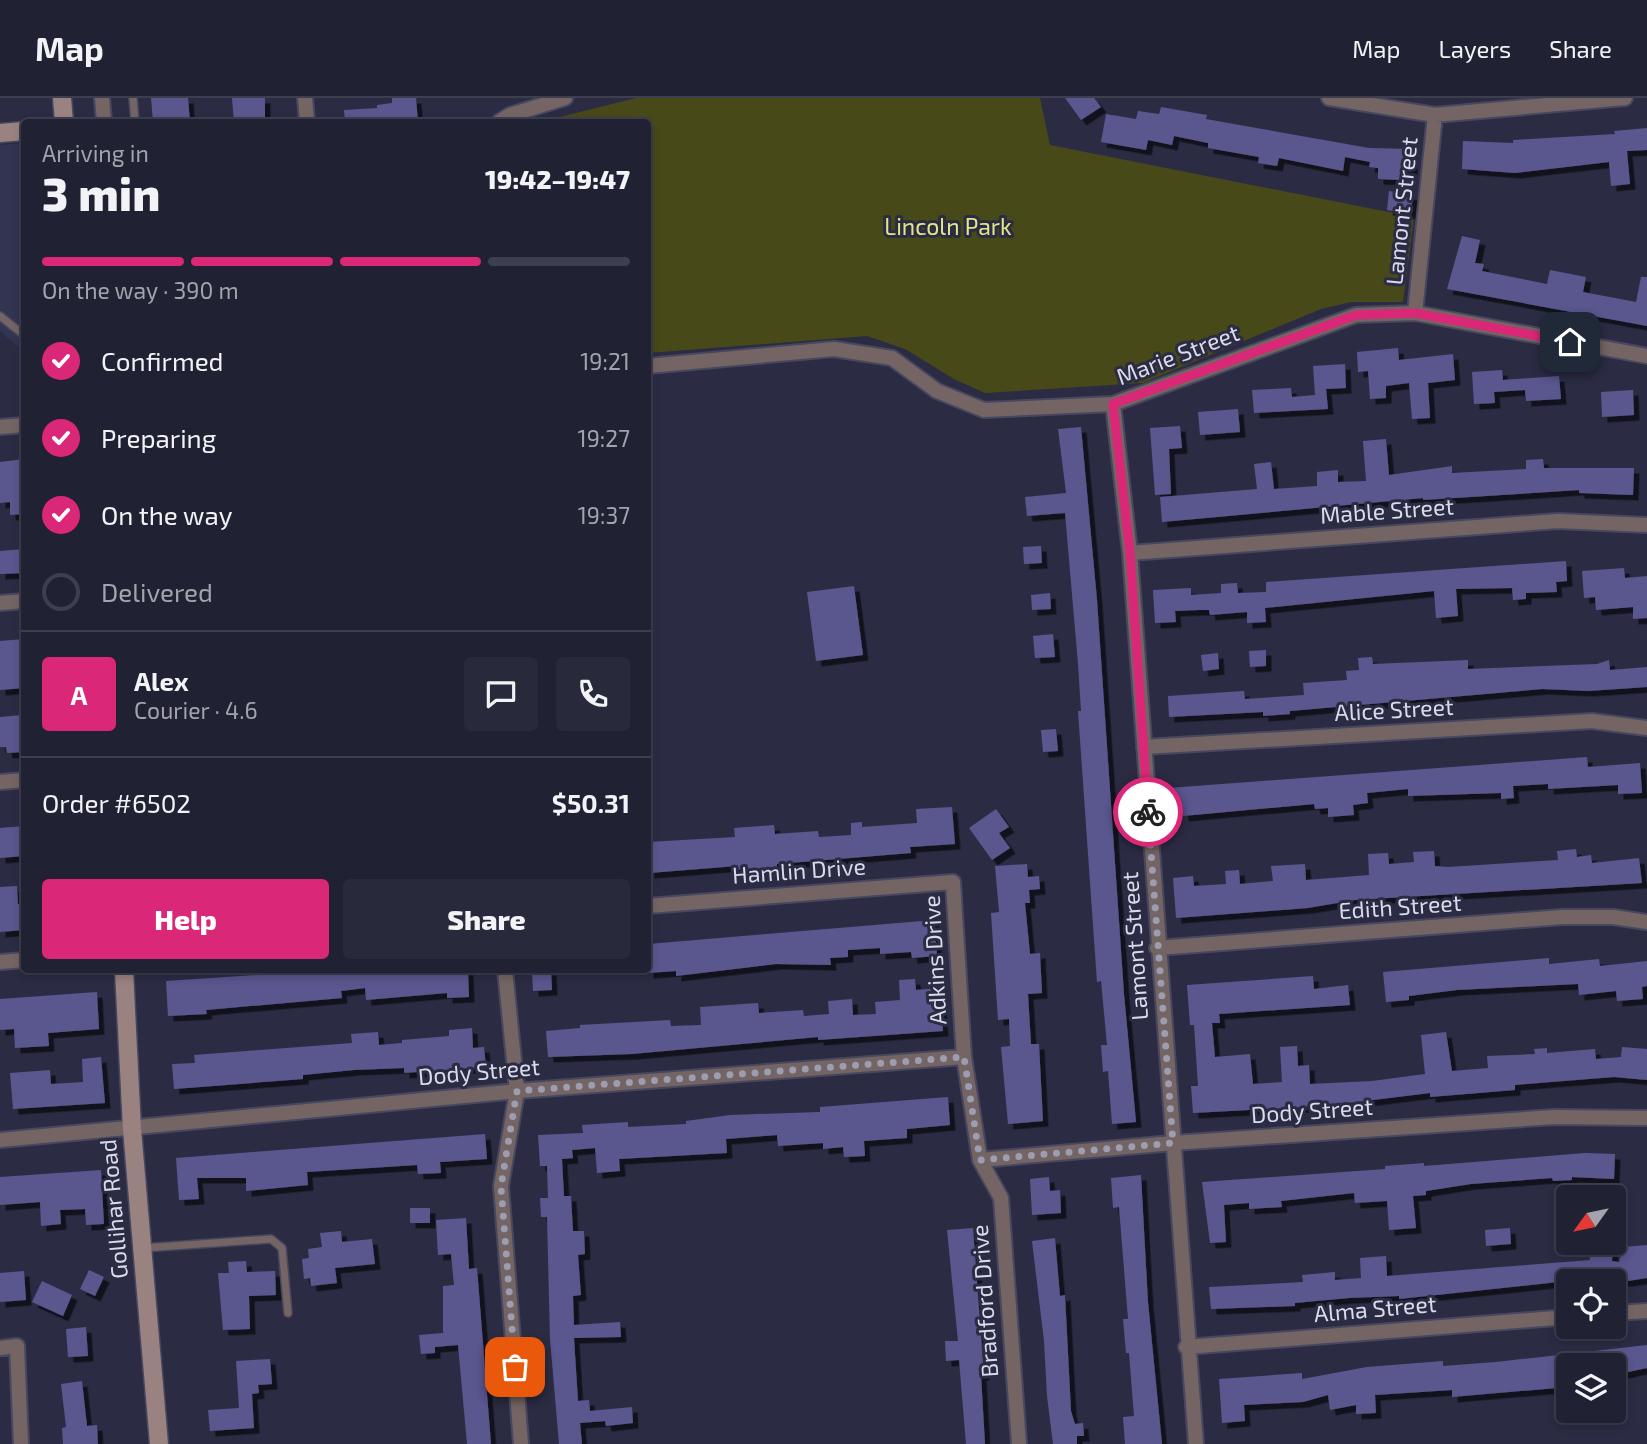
<!DOCTYPE html>
<html lang="en">
<head>
<meta charset="utf-8">
<style>
  :root { --surface:#202133; --page:#28293b; --text:#f1f3f6; --muted:#a2a3ac; --line:#3d3e4e; --accent:#db2777 }
  body { margin:0; font-family:"Exo 2",sans-serif; background:var(--page); color:var(--text); height:100vh; display:flex; flex-direction:column; font-size:26px; white-space:nowrap }
  * { box-sizing:border-box; margin:0 }
  p { font-size:23px; color:var(--muted) }
  .icon { flex:none; width:38px; height:38px; fill:none; stroke:currentColor; stroke-width:2; stroke-linecap:round; stroke-linejoin:round }
  .map { position:relative; flex:1; overflow:hidden }
  .side { position:absolute; left:21px; top:21px; width:630px; height:854px; display:flex; flex-direction:column; background:var(--surface); border-radius:7px; box-shadow:0 4px 10px #0003,0 0 0 2px var(--line) }
  .side>* { flex:none }
  .needle { width:46px; rotate:237deg }
  .controls { position:absolute; left:1556px; top:1087px; display:grid; gap:14px }
  .controls a { display:grid; place-items:center; width:70px; height:70px; border-radius:7px; background:var(--surface); box-shadow:0 4px 10px #0003,0 0 0 2px var(--line); font-size:35px }
  .pin { position:absolute; display:grid; place-items:center; width:60px; height:60px; color:#fff; margin:-30px; border-radius:14px; box-shadow:0 4px 10px #0006 }
  .courier { position:absolute; display:grid; place-items:center; width:70px; height:70px; margin:-35px; border:5px solid #db2777; border-radius:50%; background:#fff; color:#222; box-shadow:0 2px 9px #0007 }
  .head em { font-style:normal; font-weight:800 }
  .head div { display:flex; flex-direction:column-reverse }
  .head { display:flex; align-items:center; justify-content:space-between; height:119px; padding:0 21px }
  h1 { font-size:46px; font-weight:800; line-height:52px }
  .bar { display:grid; grid-template-columns:repeat(4,1fr); gap:10px 7px; align-content:center; height:84px; padding:0 21px }
  .bar i { height:9px; border-radius:5px; background:var(--line) }
  .bar .on { background:var(--accent) }
  .bar p { grid-column:span 4 }
  .line { display:flex; align-items:center; gap:18px; padding:0 21px; border-top:2px solid var(--line) }
  .line div { flex:1 }
  .round { display:grid; place-items:center; flex:none; width:74px; height:74px; border-radius:7px; background:var(--page) }
  ol { padding:0 21px; list-style:none }
  li { display:flex; align-items:center; gap:21px; height:77px }
  li p { margin-inline-start:auto }
  li .icon { padding:7px; border-radius:50%; background:var(--accent); color:#fff; stroke-width:4 }
  li:last-child { color:var(--muted) }
  li i { width:38px; height:38px; border:4px solid var(--line); border-radius:50% }
  .primary-button { display:flex; gap:14px; margin-top:auto; padding:14px 21px }
  .primary-button a { flex:1; height:80px; border-radius:7px; background:var(--accent); color:#fff; font-size:28px; font-weight:800; line-height:80px; text-align:center }
  .primary-button a+a { background:var(--page); color:var(--text) }
  header { display:flex; align-items:center; gap:42px; box-sizing:border-box; height:98px; padding:0 35px; background:var(--surface); border-bottom:2px solid var(--line) }
  header strong { font-size:33px }
  nav { display:flex; gap:38px; margin-inline-start:auto; font-size:24px }
  .map>svg:first-child { display:block }
</style>
</head>
<body>
<header>
<strong>Map</strong>
<nav><a>Map</a><a>Layers</a><a>Share</a></nav>
</header>
<div class="map">
<svg width="1647" height="1346" viewBox="0 0 1647 1346">
  <defs>
    <filter id="shadow"><feDropShadow dx="5.5" dy="5.5" stdDeviation="0" flood-color="#0009"/></filter>
  </defs>
  <rect width="100%" height="100%" fill="#2b2c44"/>
  <path fill="#333452" d="M24,45V254L0,233V47Z"/>
  <path fill="#474918" d="M636,0H1040L1050,47L1414,119L1403,204H1351L1321,211L1143,285L985,295L954,281L905,251L867,238L648,255V24H540Z"/>
  <path fill="#5a578e" filter="url(#shadow)" d="M151,0H188L190,24H153Z
    M232,0H265V24H234Z
    M392,0H416L418,24H345L344,12L377,10V7L392,5Z
    M1065,0H1094L1101,9L1081,22Z
    M1161,9L1207,17L1206,21L1369,50L1412,51V71H1400V82L1378,81V70L1369,69L1370,64L1345,59L1343,73L1279,60L1277,68L1258,65L1259,59L1208,50V45L1174,38L1172,47L1148,42L1146,52L1101,44L1106,16L1136,21L1138,13L1159,16Z
    M1647,30V52L1627,53L1630,86L1611,88L1609,64L1515,75L1462,71L1463,43L1513,45V42L1615,36L1614,33Z
    M1389,93L1413,97L1411,116L1387,112Z
    M1462,138L1480,142L1475,165L1484,166L1482,173L1547,186L1550,172L1586,179L1583,194L1636,204L1641,179H1647V228L1447,191Z
    M1398,250L1399,262L1453,256L1455,282L1428,285L1430,320L1412,321L1409,285L1386,288V300L1370,301L1368,273L1358,274L1357,254Z
    M1345,266L1346,290L1326,291L1328,311L1254,315L1252,292L1291,290L1292,299L1315,297L1313,268Z
    M1502,272L1503,282L1559,278L1561,301L1526,303L1525,292L1494,294L1495,305L1474,306L1472,274Z
    M1633,292L1634,317L1602,319L1601,294Z
    M1238,311L1240,334L1200,337L1198,314Z
    M1180,328L1182,350L1169,351L1171,396L1155,397L1150,330Z
    M1081,329L1097,502L1124,896L1136,1024L1112,1026L1108,973L1103,974L1101,947H1107L1101,883L1097,884L1078,613H1081L1078,566L1065,415L1027,418L1025,399L1066,395L1058,331Z
    M1386,341L1389,377L1452,368V375L1526,371V362L1543,361L1544,370H1634L1633,397L1579,395V392L1423,402V400L1162,424L1160,399L1257,391L1254,366L1271,364L1274,391L1317,388V374L1338,372V384L1366,383L1363,343Z
    M24,361V416L10,417V404L0,405V364Z
    M1041,448L1042,465L1024,466L1023,449Z
    M24,451V475L0,476V453Z
    M1566,463L1567,483L1556,484L1557,494L1526,495V501L1513,502L1512,490L1456,491L1458,518L1436,520L1434,493L1265,510L1266,524L1247,525V514L1210,517L1209,512H1199L1175,513L1176,524L1155,525L1153,492L1191,490V497L1221,495V486L1237,485L1238,495L1266,494V484Z
    M1624,470L1625,480L1647,478V520L1633,521V509L1596,512L1595,499L1584,500L1582,473Z
    M854,488L863,557L816,563L807,494Z
    M1050,495L1051,511L1032,512L1031,497Z
    M1053,536L1055,559L1035,560L1033,538Z
    M24,541V590L0,592V543Z
    M1266,552V568L1250,569L1249,553Z
    M1218,555L1219,571L1203,573L1201,557Z
    M1372,559L1373,566L1468,562V571L1597,566L1609,562L1610,572L1647,569V589L1588,593L1542,591L1290,613V616L1277,617L1263,618V614L1169,619L1168,598L1244,593L1245,601L1304,597L1303,585L1347,582L1346,573L1359,572L1358,560Z
    M22,617L24,654L7,655L6,649H0V619Z
    M1056,631L1058,653L1043,654L1041,632Z
    M1587,659L1588,669L1640,665L1642,695L1618,696V687L1548,691V686L1513,688L1514,700L1501,701V695L1408,698V691L1367,695L1368,705L1353,707L1354,717L1328,719V710L1315,711L1314,706L1183,718L1182,709L1170,710L1168,690Z
    M952,709L955,746L910,749L911,755L777,766V769L737,772V768L649,775L648,744L735,739L734,730L774,727L775,736L818,733L819,739L851,737V725L862,724V729L917,725L916,711Z
    M996,711L1009,729L999,735L1010,750L992,762L969,730Z
    M24,728V758L0,760V730Z
    M1576,751L1577,759L1591,757L1592,765L1639,760L1642,785L1355,802L1308,810L1176,820L1173,780L1193,778L1194,788L1226,786L1225,773L1239,772L1240,786L1273,783L1271,768L1305,766L1306,782L1369,777L1368,756L1388,755L1389,766L1414,764L1413,754L1434,753L1435,768L1448,769L1558,762L1557,753Z
    M1027,766L1028,779L1039,778L1040,791L1029,792L1030,805H1025L1030,856L1040,855L1042,895L1028,896L1031,946H1039L1043,1023L1008,1026L1001,949L1010,948L1009,921L998,922L991,815L999,814L995,768Z
    M17,788L18,806H24V832L0,834V789Z
    M934,822L937,858L912,860L911,854L880,856V850L848,852V859L830,860L831,867L776,866L676,878V873L648,875V846Z
    M1549,860V866L1599,861L1600,868L1647,863V888L1642,889L1643,901L1617,903L1616,893L1579,897L1578,886L1457,892L1409,898V902L1386,904L1383,874Z
    M334,872H468L469,899L447,900V895L366,902L365,890L341,893L342,900L206,912L207,916L168,918L166,883Z
    M532,872H551L552,892L533,893Z
    M1313,878L1314,891L1348,887L1350,907L1219,916L1220,925H1212L1215,959L1250,956L1253,986L1282,984L1280,949L1297,948L1298,968L1309,967L1310,986L1372,983L1425,976L1421,937L1446,934L1452,973L1488,970L1487,958L1535,956L1534,951L1547,950V955L1595,951L1596,961L1621,959L1622,949L1647,951V982L1614,979L1515,987V992L1430,999V995L1324,1008L1193,1015L1191,988H1198L1194,927H1190L1187,887Z
    M915,881L916,892L940,890L943,933L818,942V939L632,956L548,959L546,933L580,930V927L670,922L671,928L701,927L700,909L758,905L759,915L803,912L804,918L829,916L828,903L852,901L853,917L876,916L875,904L900,902L899,882Z
    M97,894L99,931L48,935L49,948L15,950L14,931L0,932V901Z
    M472,930L473,950L484,949L486,969L404,975V970L354,972L303,977V981L174,991L172,966L195,965L194,957L352,945L351,936L378,934L379,947L402,945V942L449,938V932Z
    M101,959L105,1005L13,1011L10,975L50,972L51,986L83,984L82,961Z
    M948,999L950,1027L907,1031V1040L864,1043L865,1058L844,1059L843,1049L823,1051V1045L778,1048L777,1037L726,1041L727,1055L619,1061L620,1073L597,1075L595,1050L572,1052L573,1060L562,1061L564,1098H571L573,1133H584L585,1156L578,1157L581,1197L573,1198L574,1227L620,1224L621,1239L574,1240L578,1303L589,1302L590,1313L632,1309L633,1325L606,1328L605,1323L580,1325L582,1346H559L550,1241L547,1119H541L540,1100H548L547,1068H540L538,1037L583,1035L582,1027L628,1024V1029L686,1026V1023L730,1017L820,1014V1009Z
    M485,1036L487,1061L440,1064L441,1075L418,1076L417,1067L307,1074L308,1087L246,1093V1080H197L199,1101L179,1102L176,1060Z
    M1585,1055L1615,1056L1614,1081L1572,1079V1082L1553,1083L1552,1080L1471,1086L1426,1093V1097L1413,1098L1416,1130L1389,1132L1387,1103L1355,1105L1354,1095L1281,1103L1282,1109L1249,1111V1105L1224,1107L1226,1144L1210,1145L1202,1084L1385,1071V1068L1424,1065V1068Z
    M101,1072L104,1126L86,1127L85,1111L60,1112L61,1126L41,1128L40,1104L0,1107V1079Z
    M1141,1077L1148,1204L1162,1346H1125L1123,1319L1134,1318L1129,1255H1126L1123,1221H1128L1119,1109L1113,1110L1111,1080Z
    M1049,1079L1050,1093L1060,1092L1061,1115L1032,1117L1030,1081Z
    M410,1110H430V1125H410Z
    M466,1120L469,1171L477,1170L491,1346H467L458,1247L435,1249V1255L421,1256L419,1237L443,1235V1188L454,1187L451,1156L438,1157L436,1122Z
    M973,1130L984,1277H981L985,1346H966L959,1262L946,1263L945,1243H958L947,1132Z
    M1510,1130L1511,1146L1486,1148L1485,1132Z
    M341,1133L342,1144L372,1141L375,1166L335,1170L337,1185L311,1188L310,1180L304,1181L302,1161L309,1160L308,1151L322,1149L320,1135Z
    M1055,1140L1060,1198L1065,1197L1071,1313L1075,1326L1083,1325L1084,1338H1077V1346H1053L1047,1298L1044,1243L1032,1143Z
    M1647,1147V1180L1628,1183H1568L1399,1201V1198L1349,1200L1295,1205V1208L1211,1211L1209,1189L1303,1184L1302,1177L1335,1174V1182L1361,1180L1360,1160L1386,1158L1387,1178L1590,1162L1589,1151L1613,1149L1612,1163L1619,1164L1623,1149Z
    M246,1163L247,1174L275,1173L276,1197L249,1198L250,1231L223,1232L218,1175H229L228,1164Z
    M89,1172L104,1179L95,1198L80,1191Z
    M24,1173L26,1202L0,1204V1175Z
    M42,1183L72,1197L63,1218L32,1204Z
    M86,1229L88,1258L68,1259L66,1231Z
    M1647,1247V1270L1614,1277V1267H1568V1289L1452,1299V1292L1375,1297L1376,1315L1356,1316V1307L1330,1312L1328,1297L1303,1304L1244,1307L1245,1323L1222,1325L1219,1281L1302,1275V1281L1367,1269L1443,1263V1268L1496,1264Z
    M270,1261L272,1286L258,1287L259,1295L252,1296L254,1330L210,1333L208,1312L239,1310L236,1263Z
    M82,1283L87,1328L97,1327L98,1346H63L62,1330L66,1329L61,1286Z"/>
  <g fill="none" stroke-linecap="round" stroke-linejoin="round">
    <defs>
      <path id="lane" d="M133,0L135,24
        M0,218L24,237
        M143,1150L271,1141L282,1150L288,1215"/>
      <path id="street" d="M102,0L104,24
        M305,0L307,24
        M1329,0L1435,17L1625,0
        M499,24L510,17L565,0
        M1415,215L1435,17
        M648,268L834,251L892,260L937,293L984,312L1113,306L1356,217L1415,215L1647,258
        M1113,306L1130,455L1196,1346
        M0,329L24,327
        M1130,455L1558,423L1647,427
        M0,505L24,503
        M1144,649L1592,623L1647,630
        M0,684L24,682
        M648,808L953,784L964,959L980,1062L1001,1100L1019,1346
        M1157,850L1562,819H1613L1647,824
        M0,864L24,862
        M505,872L517,993L501,1088L521,1346
        M0,1042L517,993L964,959
        M980,1062L1173,1045L1554,1019L1647,1020
        M1614,1215L1647,1213
        M1186,1249L1568,1219
        M0,1250L17,1248L21,1346"/>
      <path id="secondary" d="M62,0L64,24
        M0,35L24,33
        M124,872L132,1031L159,1346"/>
    </defs>
    <use href="#lane" stroke="#47485f" stroke-width="10"/>
    <use href="#street" stroke="#47485f" stroke-width="18"/>
    <use href="#secondary" stroke="#47485f" stroke-width="21"/>
    <use href="#lane" stroke="#746564" stroke-width="7"/>
    <use href="#street" stroke="#746564" stroke-width="14"/>
    <use href="#secondary" stroke="#9a8281" stroke-width="18"/>
  </g>
  <g fill="none" stroke-linecap="round" stroke-linejoin="round">
    <path stroke="#9c9db0" stroke-width="7" stroke-dasharray="0 12.6" d="M515,1269L501,1088L517,993L964,959L980,1062L1173,1045L1148,714"/>
    <path stroke="#db2777" stroke-width="9" d="M1148,714L1130,455L1113,306L1356,217L1415,215L1570,244"/>
  </g>
  <g text-anchor="middle" stroke-width="6" stroke-linejoin="round" paint-order="stroke">
    <g font-size="23" fill="#d9daea" stroke="#2b2c44">
      <text transform="translate(1402 113) rotate(-84)" y="8">Lamont Street</text>
      <text transform="translate(1178 257) rotate(-21)" y="8">Marie Street</text>
      <text transform="translate(1387 413) rotate(-4)" y="8">Mable Street</text>
      <text transform="translate(1394 612) rotate(-3)" y="8">Alice Street</text>
      <text transform="translate(799 773) rotate(-4)" y="8">Hamlin Drive</text>
      <text transform="translate(1400 809) rotate(-4)" y="8">Edith Street</text>
      <text transform="translate(1135 848) rotate(-94)" y="8">Lamont Street</text>
      <text transform="translate(935 862) rotate(-93)" y="8">Adkins Drive</text>
      <text transform="translate(479 974) rotate(-5)" y="8">Dody Street</text>
      <text transform="translate(1312 1013) rotate(-4)" y="8">Dody Street</text>
      <text transform="translate(114 1111) rotate(-95)" y="8">Gollihar Road</text>
      <text transform="translate(985 1203) rotate(-94)" y="8">Bradford Drive</text>
      <text transform="translate(1375 1211) rotate(-5)" y="8">Alma Street</text>
    </g>
    <g font-size="23" fill="#e2e687" stroke="#2b2c44">
      <text x="948" y="137">Lincoln Park</text>
    </g>
  </g>
</svg>
<div class="controls">
<a><svg class="needle" viewBox="-14 -14 28 28"><path d="M0-13l5 13h-10z" fill="#e53935"/><path d="M0 13l5-13h-10z" fill="#a2a3ac"/></svg></a>
<a><svg class="icon" aria-label="locate" viewBox="0 0 24 24"><circle cx="12" cy="12" r="6"/><path d="M12 2v4M12 18v4M2 12h4M18 12h4"/></svg></a>
<a><svg class="icon" aria-label="layers" viewBox="0 0 24 24"><path d="M12 4l9 5-9 5-9-5zM3 14l9 5 9-5"/></svg></a>
</div>
<div class="pin" style="left:515px;top:1269px;background:#ea580c"><svg class="icon" aria-label="bag" viewBox="0 0 24 24"><path d="M5 8h14l-1 12H6zM9 8a3 3 0 0 1 6 0"/></svg></div>
<div class="pin" style="left:1570px;top:244px;background:#1f2937"><svg class="icon" aria-label="home" viewBox="0 0 24 24"><path d="M3 11l9-7 9 7M6 9v11h12V9"/></svg></div>
<div class="courier" style="left:1148px;top:714px"><svg class="icon" aria-label="bike" viewBox="0 0 24 24"><circle cx="6" cy="16" r="4"/><circle cx="18" cy="16" r="4"/><path d="M6 16l4-8h5l3 8M10 8l3 8H6M13 5h3"/></svg></div>
<section class="side">
<div class="head"><div><h1>3 min</h1><p>Arriving in</p></div><em>19:42–19:47</em></div>
<div class="bar"><i class="on"></i><i class="on"></i><i class="on"></i><i></i><p>On the way · 390 m</p></div>
<ol>
<li><svg class="icon" aria-label="check" viewBox="0 0 24 24"><path d="M5 12l5 5 9-10"/></svg>Confirmed<p>19:21</p></li>
<li><svg class="icon" aria-label="check" viewBox="0 0 24 24"><path d="M5 12l5 5 9-10"/></svg>Preparing<p>19:27</p></li>
<li><svg class="icon" aria-label="check" viewBox="0 0 24 24"><path d="M5 12l5 5 9-10"/></svg>On the way<p>19:37</p></li>
<li><i></i>Delivered</li>
</ol>
<div class="line" style="height:126px"><b class="round" style="background:var(--accent);color:#fff">A</b><div><b>Alex</b><p>Courier · 4.6</p></div><a class="round"><svg class="icon" aria-label="chat" viewBox="0 0 24 24"><path d="M4 5h16v11H9l-5 4z"/></svg></a><a class="round"><svg class="icon" aria-label="phone" viewBox="0 0 24 24"><path d="M5 4h4l2 5-3 2q2 4 5 5l2-3 5 2v4C11 20 4 13 5 4z"/></svg></a></div>
<div class="line" style="height:91px"><div>Order #6502</div><b>$50.31</b></div>
<div class="primary-button"><a>Help</a><a>Share</a></div>
</section>
</div>
</body>
</html>
